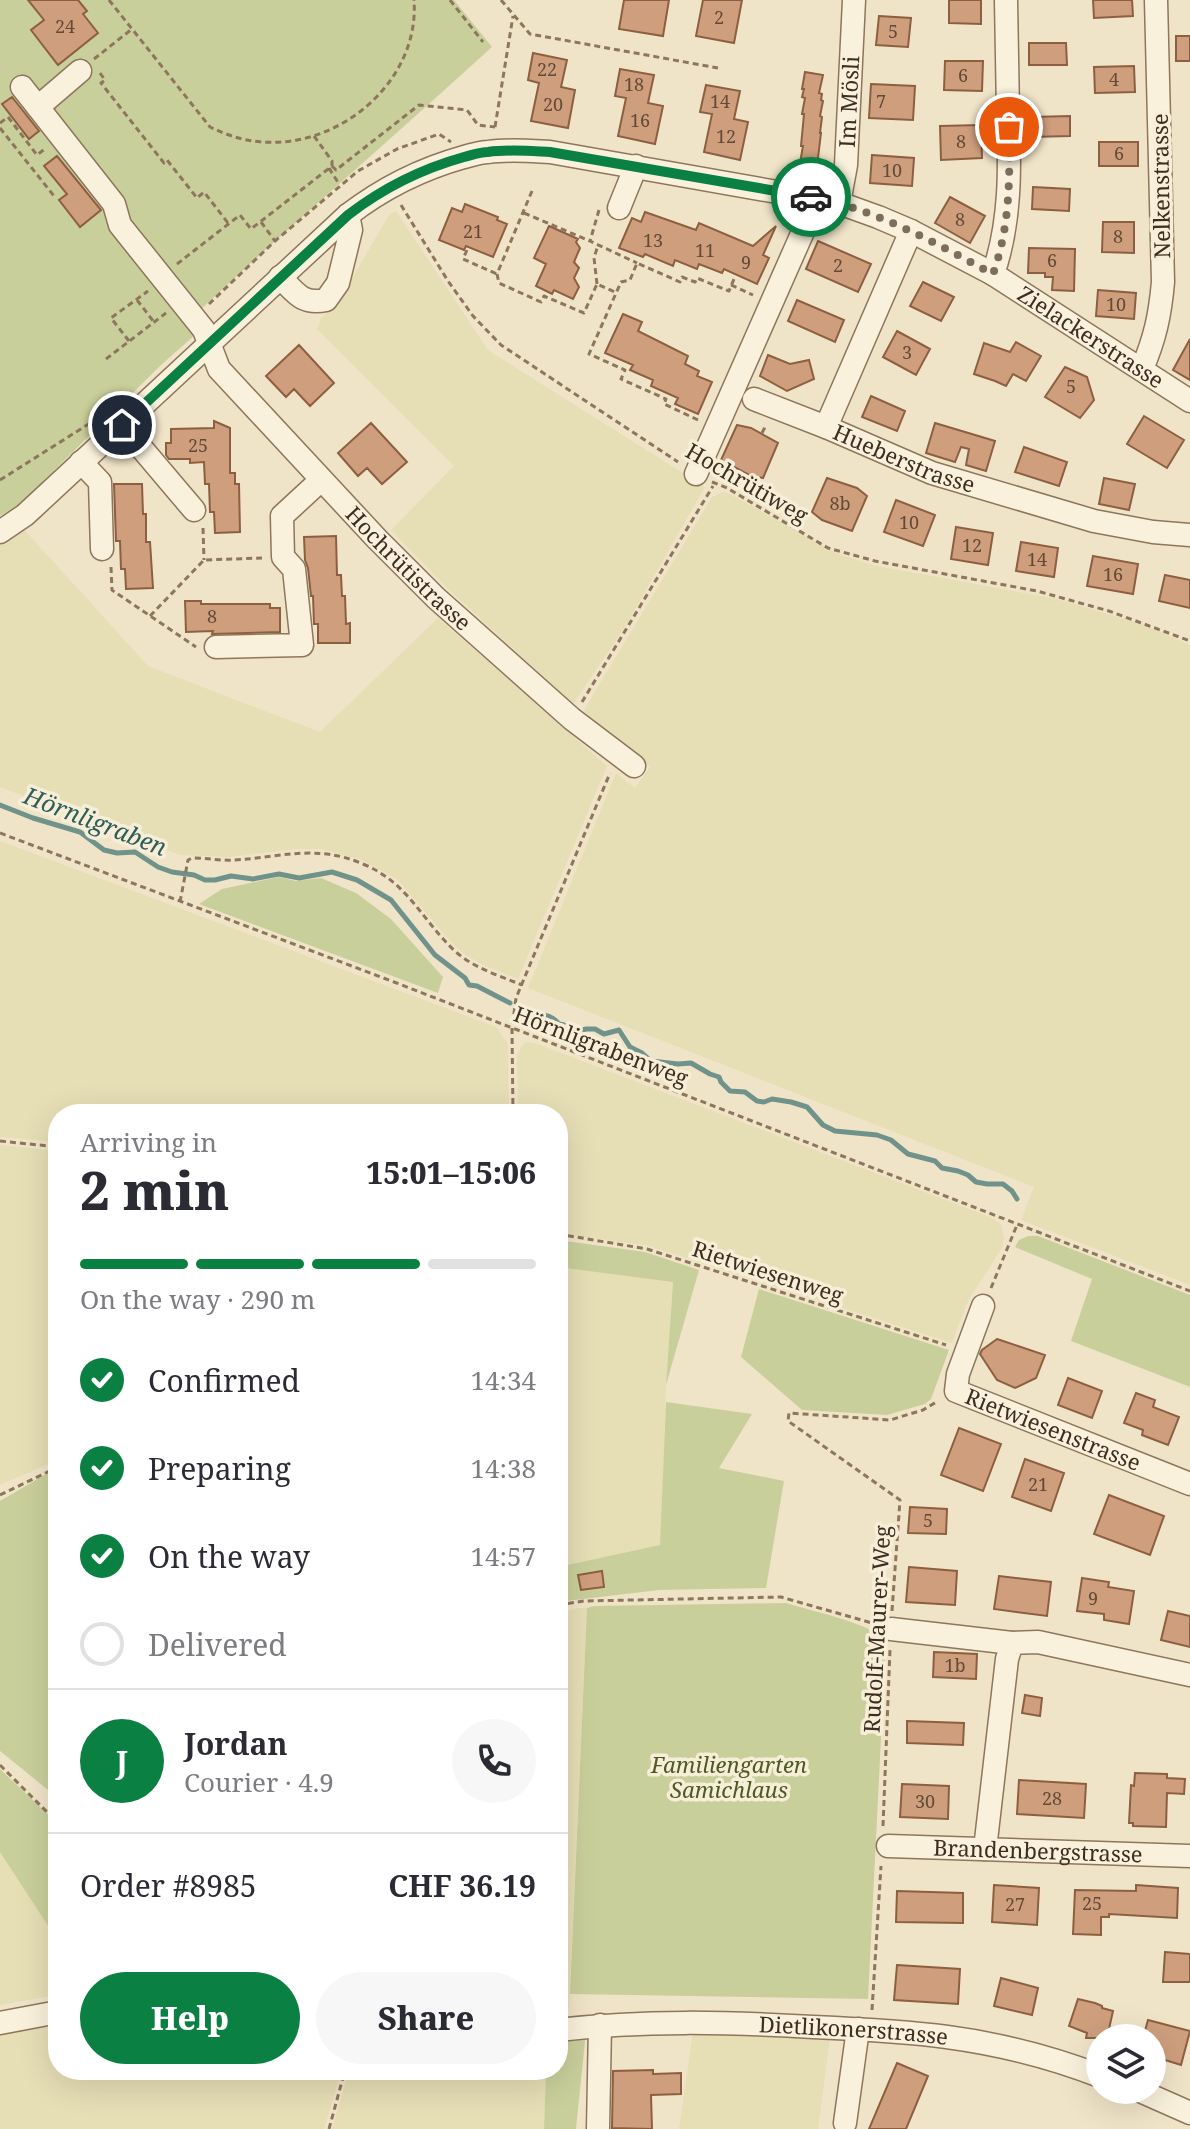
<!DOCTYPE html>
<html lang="en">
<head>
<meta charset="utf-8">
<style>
  :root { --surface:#fff; --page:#f7f7f7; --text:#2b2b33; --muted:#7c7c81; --line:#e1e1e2; --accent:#0b8043 }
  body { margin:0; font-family:"Noto Serif",serif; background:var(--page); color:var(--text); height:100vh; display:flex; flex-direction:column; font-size:30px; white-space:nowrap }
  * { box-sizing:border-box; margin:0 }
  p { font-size:26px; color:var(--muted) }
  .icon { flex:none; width:44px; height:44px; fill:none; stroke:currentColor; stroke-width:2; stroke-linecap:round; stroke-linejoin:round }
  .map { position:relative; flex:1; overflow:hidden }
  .panel { position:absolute; left:48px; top:1104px; width:520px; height:976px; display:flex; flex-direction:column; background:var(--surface); border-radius:32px; box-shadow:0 8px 32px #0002 }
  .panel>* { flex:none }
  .tools { position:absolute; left:1086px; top:2024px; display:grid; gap:16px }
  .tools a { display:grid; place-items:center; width:80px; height:80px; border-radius:50%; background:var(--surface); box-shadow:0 8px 32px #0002; font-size:40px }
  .pin { position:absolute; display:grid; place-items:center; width:68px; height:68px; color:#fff; margin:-34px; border:4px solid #fff; border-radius:50%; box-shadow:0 2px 8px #0007 }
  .courier { position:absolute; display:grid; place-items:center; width:80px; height:80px; margin:-40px; border:6px solid #0b8043; border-radius:50%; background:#fff; color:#222; box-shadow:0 2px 10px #0007 }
  .summary em { font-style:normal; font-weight:800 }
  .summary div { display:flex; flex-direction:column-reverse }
  .summary { display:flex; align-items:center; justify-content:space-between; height:136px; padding:0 32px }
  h1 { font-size:52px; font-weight:800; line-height:60px }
  .bar { display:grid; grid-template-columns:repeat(4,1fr); gap:12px 8px; align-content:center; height:96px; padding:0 32px }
  .bar i { height:10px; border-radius:6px; background:var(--line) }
  .bar .active { background:var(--accent) }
  .bar p { grid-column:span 4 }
  .line { display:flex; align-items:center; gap:20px; padding:0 32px; border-top:2px solid var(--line) }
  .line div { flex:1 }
  .round { display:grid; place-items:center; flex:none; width:84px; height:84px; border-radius:42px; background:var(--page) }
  ol { padding:0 32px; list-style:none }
  li { display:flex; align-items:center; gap:24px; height:88px }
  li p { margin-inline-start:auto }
  li .icon { padding:8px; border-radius:50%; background:var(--accent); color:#fff; stroke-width:4 }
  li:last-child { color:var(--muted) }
  li i { width:44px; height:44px; border:4px solid var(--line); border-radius:50% }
  .cta { display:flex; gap:16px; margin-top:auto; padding:16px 32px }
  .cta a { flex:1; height:92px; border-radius:48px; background:var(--accent); color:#fff; font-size:32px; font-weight:800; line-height:92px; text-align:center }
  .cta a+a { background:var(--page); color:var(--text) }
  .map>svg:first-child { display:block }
</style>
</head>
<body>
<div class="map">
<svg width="1190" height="2129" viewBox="0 0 1190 2129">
  <rect width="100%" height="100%" fill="#f0e4c8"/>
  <path fill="#e6deb5" d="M396,211L488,350L705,487L625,627L573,704L448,589L391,530L454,466L317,329L321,318L335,306L343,294L389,215Z
    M723,492L730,494L838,554L877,566L1057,599L1142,624L1190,645V1285L1021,1220L1034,1187L528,988L616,773L635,788L650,767L584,712L587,705L712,497Z
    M21,526L148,666L320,732L438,618L607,766L518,979L483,965L464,954L449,940L398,880L362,860L321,849H296L229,857L180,855L0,787V538Z
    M0,841L496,1027L508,1044L509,1114H58V1142L0,1137Z
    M529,1042L535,1043L990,1217L1001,1224L1004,1238L1002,1248L968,1301L952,1343L649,1246L558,1233V1114H518L517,1055L523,1044Z
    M0,1145L58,1151V1460L0,1485Z
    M558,1267L673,1281L666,1385L661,1545L558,1567Z
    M578,1608H587L569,2007L568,2009L558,2010V1613Z
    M0,1851L58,1939V1995L0,2005Z
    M58,2021V2070H342L324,2129H0V2033Z
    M693,2032L830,2038L818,2129H679Z
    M349,2070H546L544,2129H332Z"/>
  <path fill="#c9cf9b" d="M0,0H454L492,47C395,136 295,221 199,311L196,334L161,365L19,505L0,516Z
    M279,877L296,881L321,878L356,893L391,919L443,977L438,993L199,904L222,889Z
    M1028,1236H1038L1190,1295V1387L1071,1341L1092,1279L1015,1247L1019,1240Z
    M558,1240L645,1252L699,1270L666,1385L673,1282L558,1267Z
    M759,1289L949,1350L931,1399L925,1404L887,1415L802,1410L741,1357Z
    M666,1402L752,1414L719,1468L784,1481L766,1588L659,1590L558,1602V1567L660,1545Z
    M58,1467V1798L0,1751V1501Z
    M786,1603C815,1612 862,1621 886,1639L868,1999L570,1994L587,1608L594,1606Z
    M0,1769L54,1820L58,1828V1941L0,1852Z
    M584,2034L585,2041L576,2129H544L546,2070H558V2037Z"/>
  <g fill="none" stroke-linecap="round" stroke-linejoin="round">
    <path stroke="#6f938a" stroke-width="5" d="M0,805L33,818L80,832L104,850L117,853L135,852L158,867L172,872L194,875L205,880H215L231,876L253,879L279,874L299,878L332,872L357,880L391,900L435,955L465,978L469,985L477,986L510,1003
      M521,1007C527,1008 531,1013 538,1014C548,1016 552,1016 559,1024L564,1025L574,1032L586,1029H595L604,1034L619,1030L630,1047L642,1053L651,1061L678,1064L691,1063L710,1074L719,1077L721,1082L730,1091L745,1092L757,1101L764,1102L772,1099L791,1102L807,1107L823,1125L835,1131L877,1135L891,1140L908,1154L935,1161L942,1168L958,1171L968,1175L976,1182L987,1184H1003L1012,1191L1017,1199"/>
  </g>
  <path fill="#cf9f7d" stroke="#8d5f41" stroke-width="2" d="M28,0H78L87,11L83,14L98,33L58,65L31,30L44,20Z
    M624,0H669L663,36L619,29Z
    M703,0H742L734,43L696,36Z
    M949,0H981V24L949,23Z
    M1093,0H1132L1133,16L1094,18Z
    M879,16L911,18L908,47L876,45Z
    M1176,36H1190V61H1176Z
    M1029,43H1066L1067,65H1029Z
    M533,53L567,60L561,87L575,90L568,128L531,121L539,83L528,80Z
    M945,61H983L982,91L944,90Z
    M1134,66L1135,92L1095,93L1094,67Z
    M620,69L654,75L648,103L663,106L655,144L618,136L626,98L615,96Z
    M805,72L823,75L819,93L822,94L821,100L823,101L820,116L822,117L820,133H821L817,166L800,163L803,146H801L804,114H802L805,98L802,97L804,89H802Z
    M871,84L915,86L913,120L869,118Z
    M706,85L740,91L734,119L748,122L740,160L704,152L712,114L700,112Z
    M12,97L39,131L29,139L2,104Z
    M1070,116V136L1031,137V117Z
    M981,125L982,158L941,160L940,126Z
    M1099,142H1138V166H1099Z
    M872,155L914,158L912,186L870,183Z
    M57,156L101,210L80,227L59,200L67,194L44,166Z
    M1033,187L1070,189L1069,211L1032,209Z
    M950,197L985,216L970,243L935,223Z
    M465,204L498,217L497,220L507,224L493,257L466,246L464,250L439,240L452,208L462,212Z
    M645,212L696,230L699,223L753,246L776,226L763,255L769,258L757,284L724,269L722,273L699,264L697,269L675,260L673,266L645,254L643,257L619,248L632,218L641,222Z
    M1103,222H1134V253L1102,252Z
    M549,226L578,239L576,242L580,248L574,262L579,268L574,278L579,287L573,299L554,290L552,294L536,286L546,264L534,258Z
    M818,241L871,264L858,292L806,269Z
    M1029,248L1075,249L1074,291L1052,290L1053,277H1045V273H1028Z
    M923,282L954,297L941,321L910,306Z
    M1098,290L1136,293L1134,319L1096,316Z
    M797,300L844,320L835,342L788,321Z
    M623,314L642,322L638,331L688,356L685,364L699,371L697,376L712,382L698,414L675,404L678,398L651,386L653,380L630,370L633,365L605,353Z
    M897,331L930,349L916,375L883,357Z
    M1190,339V380L1173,370Z
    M1016,342L1041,356L1026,381L1013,374L1006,386L995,381L974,374L984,343L1010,352Z
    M299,345L334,383L310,406L294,389L286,397L266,376Z
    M768,355L790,364L809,360L814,379L787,391L760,376Z
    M1065,367L1087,377L1094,400L1080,418L1045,397Z
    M871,396L905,411L897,431L862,417Z
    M1144,416L1184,440L1167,468L1127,444Z
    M214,421L230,428V473H235V484H239L240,532L215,533L214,512H210L209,484H205L204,462L190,463V459H169L166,455V443H171V429L214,428Z
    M371,423L407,462L382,484L367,468L358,476L338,453Z
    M935,423L995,441L986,471L966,465L969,449L961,447L955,462L926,453Z
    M737,425L751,428L778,443L763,478L749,475L721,460Z
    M1024,447L1067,462L1059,486L1015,472Z
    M827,478L857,488L867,496L852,531L822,520L812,512Z
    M1104,478L1135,484L1129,510L1099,504Z
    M114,484H142L143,514H146V542H150L153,588L126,589L125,569H121L120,541H116Z
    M896,500L935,515L923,546L884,532Z
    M956,527L993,533L988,565L951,559Z
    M336,536L337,575H341L342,596H345L346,624L350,623V643H318V624H314L313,596H311L308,568L305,560L304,537Z
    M1021,542L1058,548L1054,577L1016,571Z
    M1093,556L1138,564L1133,594L1087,586Z
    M1165,575L1190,580V608L1159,601Z
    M185,601H201V604H270V608H280V632L212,634L213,631L186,632Z
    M997,1339L1045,1355L1036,1378L1015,1388L997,1380L980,1354L982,1350Z
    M1068,1378L1102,1391L1092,1418L1058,1405Z
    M1136,1393L1155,1400L1153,1407L1179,1417L1168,1445L1142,1435L1143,1430L1124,1423Z
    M959,1428L1001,1444L983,1491L941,1475Z
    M1025,1459L1064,1473L1051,1511L1012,1497Z
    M1109,1495L1164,1516L1150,1555L1094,1534Z
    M910,1507L947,1509L946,1534L908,1533Z
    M909,1567L957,1571L955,1605L906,1602Z
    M602,1571L604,1587L581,1590L578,1575Z
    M999,1576L1051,1582L1047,1616L994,1609Z
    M1082,1578L1109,1582L1108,1587L1134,1591L1129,1624L1104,1620V1614L1077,1611Z
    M1168,1611L1190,1616V1647L1161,1640Z
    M934,1652L977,1654L976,1679L933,1677Z
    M1025,1695L1042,1698L1040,1716L1022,1713Z
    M907,1721L964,1723L963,1745L907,1743Z
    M1135,1773L1167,1774V1778L1185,1779L1184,1794L1167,1793L1166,1827L1133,1826V1823H1129L1131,1785L1134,1786Z
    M1019,1780L1086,1784L1084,1818L1017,1814Z
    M902,1784L949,1786L948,1819L900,1817Z
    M994,1885L1039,1888L1037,1925L992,1922Z
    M1136,1885L1178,1888L1177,1918L1109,1914V1917H1101V1935L1073,1934L1075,1890L1136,1891Z
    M897,1891L963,1893V1923L896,1922Z
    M1165,1952L1190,1954V1982H1163Z
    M897,1965L960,1969L958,2004L894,2000Z
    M1001,1978L1038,1988L1032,2015L994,2006Z
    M1078,1999L1095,2003L1102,2006V2008L1113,2011L1107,2038H1086L1087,2033L1069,2026Z
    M1148,2020L1190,2031L1181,2065L1152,2056V2038H1143Z
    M897,2063L928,2076L906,2129H869Z
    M653,2070V2074L681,2073V2094L651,2095L652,2129L612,2128L613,2071Z"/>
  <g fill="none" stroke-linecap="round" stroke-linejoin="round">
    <defs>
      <g id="minor">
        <path id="s1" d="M22,87L114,204L120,225L204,330L219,369L377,539L436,598L572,719L634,766"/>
        <path d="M38,107L80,71"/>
        <path id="s2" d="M839,203L846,165L854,0"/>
        <path d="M619,208L636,166"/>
        <path id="s3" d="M911,231L826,427L932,473L1094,521L1153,532L1190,535"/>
        <path d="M993,274C1011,222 1010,167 1008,113C1007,75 1007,38 1006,0"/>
        <path d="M280,277C296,293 302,305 326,300L338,283L351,230L348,215"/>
        <path d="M1142,369C1155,338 1160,316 1163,282L1156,0"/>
        <path d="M754,399L826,427"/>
        <path d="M122,425L194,510"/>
        <path d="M81,462L100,482L102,549"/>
        <path d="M696,474L809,218L814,198"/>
        <path id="s4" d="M0,532L25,515L348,215C383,188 421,169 464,157C472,155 480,152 488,152C509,149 530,151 550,152L839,203L878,217L911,231L993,274L1190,401"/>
        <path d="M216,647L302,645L294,569L283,557L282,516L321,480"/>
        <path id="s5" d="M983,1306L958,1374L956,1391L1190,1484"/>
        <path d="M891,1629L1012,1643"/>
        <path id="s6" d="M888,1846L1190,1856"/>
        <path d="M985,1849L1007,1659L1012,1643L1038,1642L1190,1675"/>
        <path d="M0,2023L58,2012"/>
        <path id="s7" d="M558,2030C643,2020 728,2022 813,2027C858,2029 903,2031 947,2037C999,2044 1051,2057 1100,2076"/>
        <path d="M1138,2090L1190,2113"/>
        <path d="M845,2123L858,2029"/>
        <path d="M598,2129L600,2025"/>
      </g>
    </defs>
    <use href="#minor" stroke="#8d765c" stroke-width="25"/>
    <path stroke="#8d765c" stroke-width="3" stroke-dasharray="6 4" stroke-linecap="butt" d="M109,0L210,127C227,135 243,141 263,142C341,148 420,80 414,0
      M450,0L483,42
      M501,0L530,34L718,68
      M94,59L132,29
      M100,73L105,80L101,83L164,163L167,160L197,198L204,192L228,223
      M0,123L8,117L37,155L46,148
      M495,127L513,16
      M0,128L54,196
      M314,136L332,161V166
      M329,168L339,184
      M532,191L497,274L499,283L541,302L544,296L584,313L597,284L617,293
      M401,205L448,281L473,316L501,345L678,462
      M599,210L590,241L637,263
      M524,213L590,241
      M261,222L275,241
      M467,250L463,259L497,274
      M177,264L240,215L251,229L332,166L336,170L419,105L467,110L478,125L495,127
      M597,284L594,258L598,245
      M731,285L753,295
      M137,300L154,322
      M209,304L275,241L358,171L397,149L439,134L451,142
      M129,341L111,318L148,291
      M106,359L166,313
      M698,420L664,404L666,399L621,379L625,370L589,354L621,282L630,280L637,263L680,282L682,277L695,282L697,278L729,291L734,279
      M762,433L766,425
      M0,480L95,420
      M712,482L727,488L828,548L875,561L1037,591L1109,611L1190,641
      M203,528L204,560
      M111,567L112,590L196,647
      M150,616L204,560L262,558
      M582,702L713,486
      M0,833L394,982L1190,1291
      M180,902L188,860L192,858C207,858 221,861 235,860C282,857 317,844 363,864C409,883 422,921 456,952C474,968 500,976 522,985
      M513,1114L512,1028L516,998L610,773
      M0,1141L58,1147
      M558,1234L647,1249L946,1345
      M991,1288L1017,1225
      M0,1495L58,1467
      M558,1605L584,1601L781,1597L872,1623
      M892,1611L900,1500L788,1421L789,1413L890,1420L923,1410L938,1401
      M0,1765L58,1823
      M883,1826L890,1650
      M872,2010L881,1866
      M329,2129L345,2070"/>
    <use href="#minor" stroke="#faf1dc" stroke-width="22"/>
  </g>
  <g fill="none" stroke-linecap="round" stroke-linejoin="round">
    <path stroke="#7c6e5b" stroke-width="8" stroke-dasharray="0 14.4" d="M811,197C876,209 935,243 993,274C1010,227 1010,177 1009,127"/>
    <path stroke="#0b8043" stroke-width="10" d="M122,425L348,215C383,188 421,169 464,157C472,155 480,152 488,152C509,149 530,151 550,152L811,197"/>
  </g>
  <g text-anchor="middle" stroke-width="7" stroke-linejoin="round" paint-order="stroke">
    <g font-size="18" fill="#624a37">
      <text x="719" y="24">2</text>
      <text x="65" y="33">24</text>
      <text x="893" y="38">5</text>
      <text x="547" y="76">22</text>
      <text x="963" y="82">6</text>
      <text x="1114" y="86">4</text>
      <text x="634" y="91">18</text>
      <text x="720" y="108">14</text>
      <text x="881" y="108">7</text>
      <text x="553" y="111">20</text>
      <text x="640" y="127">16</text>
      <text x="726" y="143">12</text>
      <text x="961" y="148">8</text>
      <text x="1119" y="160">6</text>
      <text x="892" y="177">10</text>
      <text x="960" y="226">8</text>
      <text x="473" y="238">21</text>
      <text x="1118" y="243">8</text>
      <text x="653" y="247">13</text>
      <text x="705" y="257">11</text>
      <text x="1052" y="267">6</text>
      <text x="746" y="269">9</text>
      <text x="838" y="272">2</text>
      <text x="1116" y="311">10</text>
      <text x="907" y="359">3</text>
      <text x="1071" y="393">5</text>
      <text x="198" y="452">25</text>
      <text x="840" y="510">8b</text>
      <text x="909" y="529">10</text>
      <text x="972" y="552">12</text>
      <text x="1037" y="566">14</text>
      <text x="1113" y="581">16</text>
      <text x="212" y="623">8</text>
      <text x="1038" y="1491">21</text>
      <text x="928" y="1527">5</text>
      <text x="1093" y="1605">9</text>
      <text x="955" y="1672">1b</text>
      <text x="1052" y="1805">28</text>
      <text x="925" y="1808">30</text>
      <text x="1092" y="1910">25</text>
      <text x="1015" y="1911">27</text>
    </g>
    <g font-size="22" fill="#3d2e20" stroke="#f7eed8">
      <text dy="8" stroke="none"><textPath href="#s2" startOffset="102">Im Mösli</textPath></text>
      <text transform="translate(1161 186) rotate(-91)" y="8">Nelkenstrasse</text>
      <text dy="8" stroke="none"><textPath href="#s4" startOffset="1268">Zielackerstrasse</textPath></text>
      <text dy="8" stroke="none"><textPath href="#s3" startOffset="298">Hueberstrasse</textPath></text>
      <text transform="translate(747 483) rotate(30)" y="8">Hochrütiweg</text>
      <text dy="8" stroke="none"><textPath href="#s1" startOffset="622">Hochrütistrasse</textPath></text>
      <text transform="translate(601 1046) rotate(21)" y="8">Hörnligrabenweg</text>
      <text transform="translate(768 1272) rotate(18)" y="8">Rietwiesenweg</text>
      <text dy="8" stroke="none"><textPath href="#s5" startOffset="194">Rietwiesenstrasse</textPath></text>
      <text transform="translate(877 1629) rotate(-87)" y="8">Rudolf-Maurer-Weg</text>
      <text dy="8" stroke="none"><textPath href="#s6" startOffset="150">Brandenbergstrasse</textPath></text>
      <text dy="8" stroke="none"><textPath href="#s7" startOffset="296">Dietlikonerstrasse</textPath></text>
    </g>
    <g font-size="22" font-style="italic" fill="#4d5a26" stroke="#f7eed8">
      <text x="729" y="1773">Familiengarten<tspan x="729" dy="25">Samichlaus</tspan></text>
    </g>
    <g font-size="24" font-style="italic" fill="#2f5d5a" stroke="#f7eed8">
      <text transform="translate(95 822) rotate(21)" y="8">Hörnligraben</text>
    </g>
  </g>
</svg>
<div class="tools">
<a><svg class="icon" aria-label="layers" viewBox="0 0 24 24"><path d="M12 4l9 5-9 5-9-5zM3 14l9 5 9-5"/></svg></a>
</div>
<div class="pin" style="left:1009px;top:127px;background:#ea580c"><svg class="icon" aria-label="bag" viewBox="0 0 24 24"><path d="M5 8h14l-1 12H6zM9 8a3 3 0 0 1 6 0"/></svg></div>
<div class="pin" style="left:122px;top:425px;background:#1f2937"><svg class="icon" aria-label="home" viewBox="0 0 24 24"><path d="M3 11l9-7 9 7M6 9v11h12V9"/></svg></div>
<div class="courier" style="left:811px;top:197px"><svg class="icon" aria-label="car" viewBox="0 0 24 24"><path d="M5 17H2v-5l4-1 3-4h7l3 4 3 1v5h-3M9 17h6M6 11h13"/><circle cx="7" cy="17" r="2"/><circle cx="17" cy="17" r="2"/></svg></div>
<section class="panel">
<div class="summary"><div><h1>2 min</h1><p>Arriving in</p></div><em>15:01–15:06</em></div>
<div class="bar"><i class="active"></i><i class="active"></i><i class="active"></i><i></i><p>On the way · 290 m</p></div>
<ol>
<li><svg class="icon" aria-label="check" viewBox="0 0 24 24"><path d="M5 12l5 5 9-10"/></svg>Confirmed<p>14:34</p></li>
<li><svg class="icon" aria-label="check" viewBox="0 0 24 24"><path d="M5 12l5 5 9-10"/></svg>Preparing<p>14:38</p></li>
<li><svg class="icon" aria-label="check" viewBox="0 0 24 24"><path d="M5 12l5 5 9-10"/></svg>On the way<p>14:57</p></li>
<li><i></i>Delivered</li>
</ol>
<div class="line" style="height:144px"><b class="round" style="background:var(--accent);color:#fff">J</b><div><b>Jordan</b><p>Courier · 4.9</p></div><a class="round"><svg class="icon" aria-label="phone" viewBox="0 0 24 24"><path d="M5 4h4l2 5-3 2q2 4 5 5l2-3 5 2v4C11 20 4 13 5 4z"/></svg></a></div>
<div class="line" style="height:104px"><div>Order #8985</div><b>CHF 36.19</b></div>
<div class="cta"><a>Help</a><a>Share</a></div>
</section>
</div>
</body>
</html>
